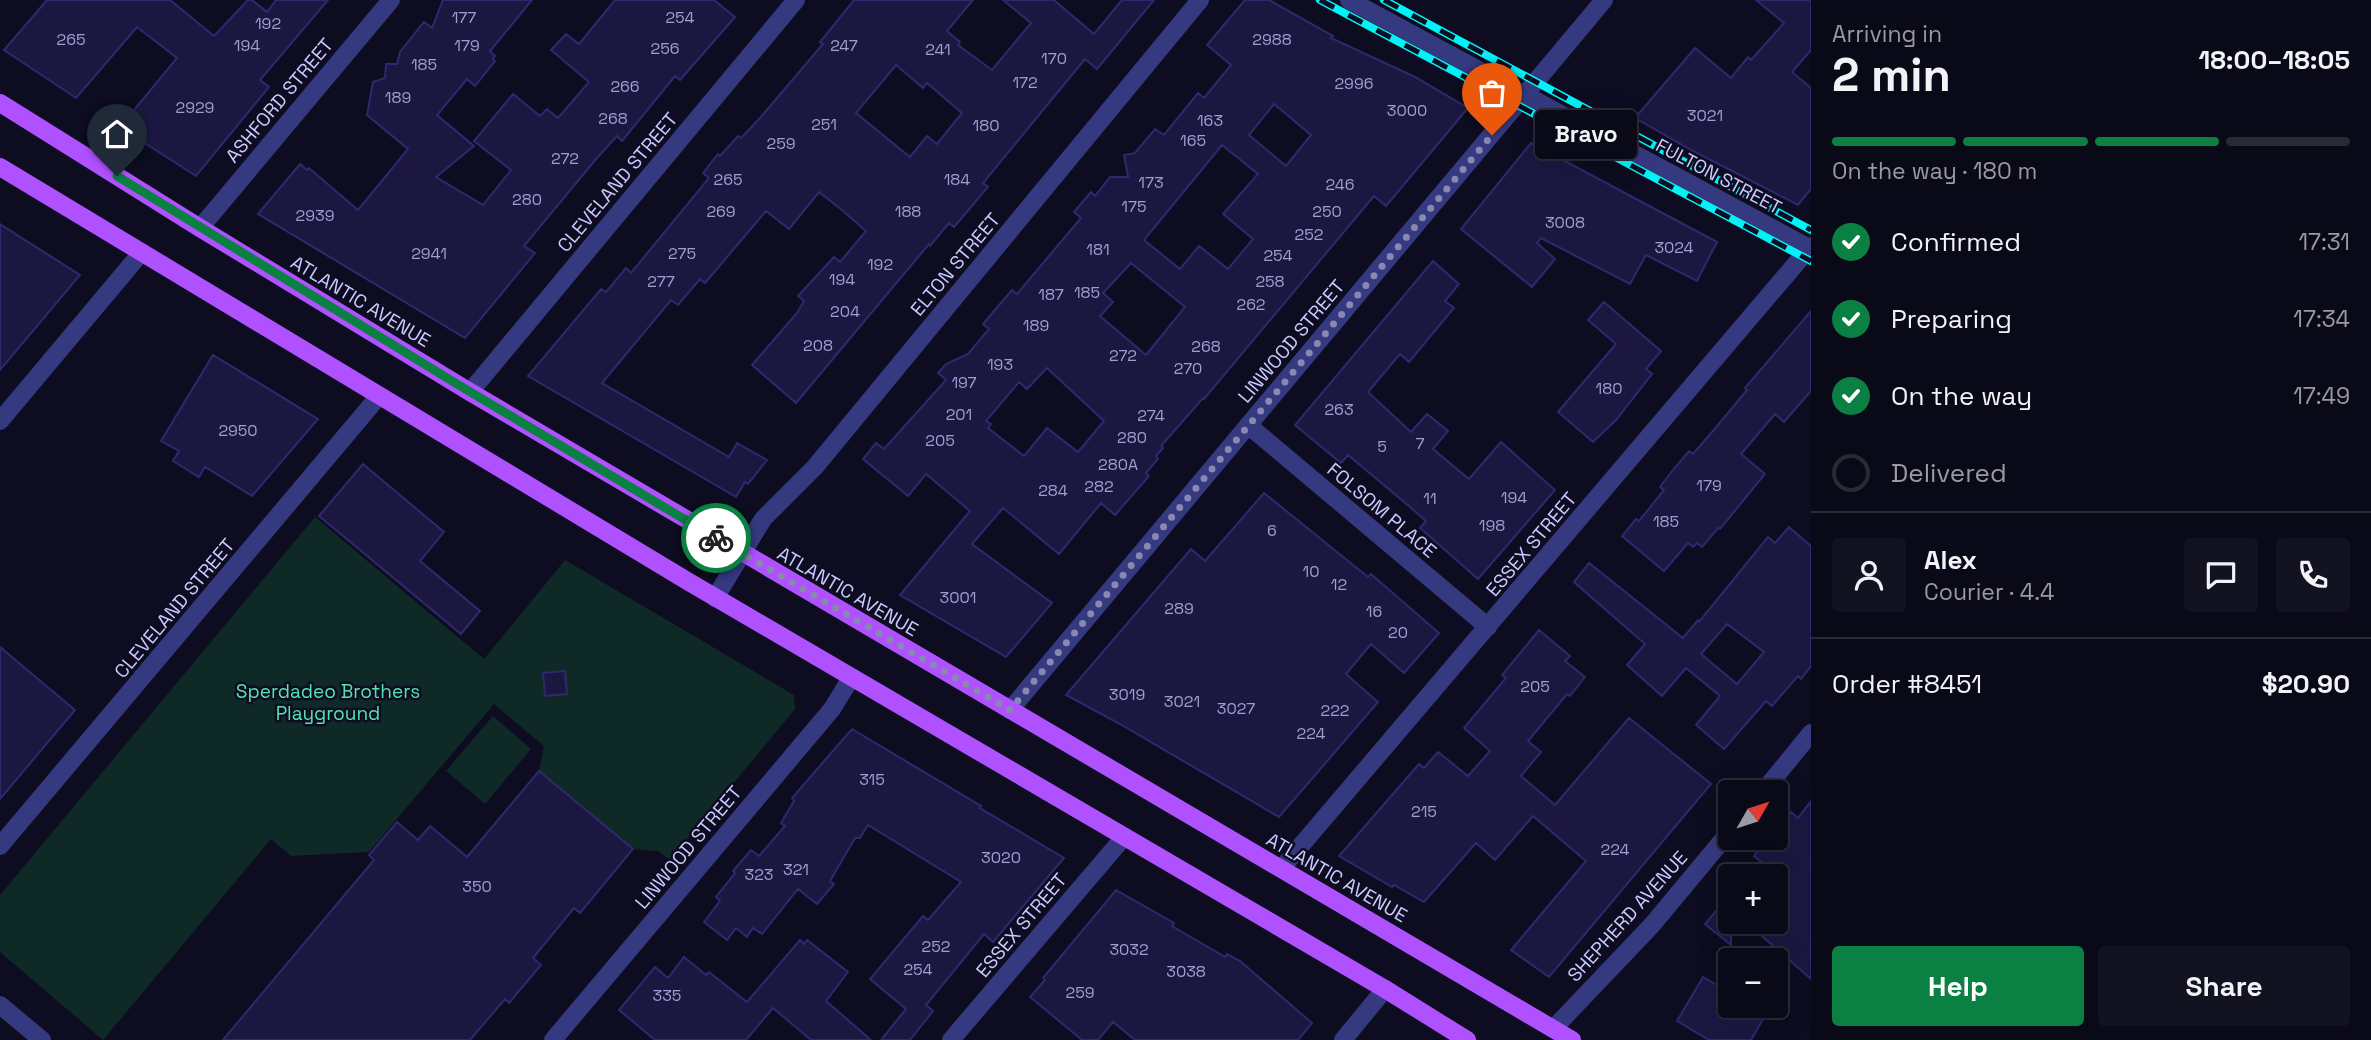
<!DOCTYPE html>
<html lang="en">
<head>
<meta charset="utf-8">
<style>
  :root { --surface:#0a0918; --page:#131221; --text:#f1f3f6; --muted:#999aa2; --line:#2a2a37; --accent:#0b8043 }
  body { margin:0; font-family:"Space Grotesk",sans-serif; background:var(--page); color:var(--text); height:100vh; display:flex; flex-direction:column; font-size:26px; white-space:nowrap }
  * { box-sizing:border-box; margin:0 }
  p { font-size:23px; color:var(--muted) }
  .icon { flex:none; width:38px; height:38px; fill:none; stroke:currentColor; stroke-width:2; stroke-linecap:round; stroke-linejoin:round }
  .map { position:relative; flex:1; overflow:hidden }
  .panel { display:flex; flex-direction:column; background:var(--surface); width:560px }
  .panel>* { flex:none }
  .needle { width:46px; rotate:51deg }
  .controls { position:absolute; left:1718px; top:780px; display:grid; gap:14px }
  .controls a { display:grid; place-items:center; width:70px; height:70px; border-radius:7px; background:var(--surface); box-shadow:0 7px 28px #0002,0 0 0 2px var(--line); font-size:35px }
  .pin { position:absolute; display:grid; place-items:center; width:60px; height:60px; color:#fff; margin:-72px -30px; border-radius:50% 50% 50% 0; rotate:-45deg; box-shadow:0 0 7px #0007 }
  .pin .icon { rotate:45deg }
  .courier { position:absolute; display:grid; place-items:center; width:70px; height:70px; margin:-35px; border:5px solid #0b8043; border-radius:50%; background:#fff; color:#222; box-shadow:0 2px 9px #0007 }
  .bubble { position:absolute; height:49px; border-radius:7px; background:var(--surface); box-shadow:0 7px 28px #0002,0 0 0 2px var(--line); font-size:23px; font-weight:600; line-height:49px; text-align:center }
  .head em { font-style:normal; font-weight:600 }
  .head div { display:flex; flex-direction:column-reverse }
  .head { display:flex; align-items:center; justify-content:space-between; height:119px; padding:0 21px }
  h1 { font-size:46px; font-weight:600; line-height:52px }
  .bar { display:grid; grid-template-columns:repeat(4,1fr); gap:10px 7px; align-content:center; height:84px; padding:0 21px }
  .bar i { height:9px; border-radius:5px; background:var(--line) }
  .bar .selected { background:var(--accent) }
  .bar p { grid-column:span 4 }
  .line { display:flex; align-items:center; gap:18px; padding:0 21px; border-top:2px solid var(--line) }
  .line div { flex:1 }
  .round { display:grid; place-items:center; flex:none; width:74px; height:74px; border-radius:7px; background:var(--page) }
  ol { padding:0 21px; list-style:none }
  li { display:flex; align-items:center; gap:21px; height:77px }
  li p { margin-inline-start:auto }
  li .icon { padding:7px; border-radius:50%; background:var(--accent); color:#fff; stroke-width:4 }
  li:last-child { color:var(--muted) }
  li i { width:38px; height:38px; border:4px solid var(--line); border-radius:50% }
  .action { display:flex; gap:14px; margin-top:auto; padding:14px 21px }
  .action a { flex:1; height:80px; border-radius:7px; background:var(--accent); color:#fff; font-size:28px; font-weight:600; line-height:80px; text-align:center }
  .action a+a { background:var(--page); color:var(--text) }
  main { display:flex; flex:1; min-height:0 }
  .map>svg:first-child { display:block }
</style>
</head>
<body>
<main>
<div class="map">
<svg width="1811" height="1040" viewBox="0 0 1811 1040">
  <rect width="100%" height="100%" fill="#0d0c20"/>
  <path fill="#0f2a26" d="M315,517L484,659L565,560L794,695L795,709L670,860L658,851L633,849L539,771L544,746L494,704L369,852L291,856L271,839L103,1040L0,952V895Z
    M493,716L531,749L485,804L446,771Z"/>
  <path fill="#1c1741" stroke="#30286e" stroke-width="2" fill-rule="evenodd" d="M47,0H170L214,36L248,0H252L267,12L276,0H328L260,80L269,87L196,176L120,127L177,58L137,27L76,98L4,50Z
    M443,0H532L490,51L495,56L493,59L495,61L475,86L467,79L437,115L474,146L436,177L483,205L511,170L474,141L513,94L540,116L547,109L558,118L589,82L551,50L566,34L579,44L615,0H714L735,17L680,80L675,76L622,141L617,136L596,159L524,246L535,253L465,338L258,214L300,164L307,170L309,168L358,210L408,149L367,115L373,82L385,78L386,64H397L400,52L424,22L432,28Z
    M854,0H973L947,31L960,42L958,45L992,70L1031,23L1003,0H1054L1094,34L1122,0H1154L1097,69L1085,59L983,183L988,187L954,227L949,223L930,246L929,244L796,403L752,365L797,313L804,301L798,296L834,257L840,262L866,231L843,211L819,192L789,229L766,211L705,283L700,279L678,305L671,300L602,383L729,457L737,443L767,460L748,484L745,482L736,497L528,376L601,289L606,292L626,268L631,273L709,178L703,173L718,154L720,156L738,136L741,138L760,118L823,44L820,42ZM896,65L923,88L927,83L962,113L937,144L927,136L910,157L856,113Z
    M1245,0H1269L1333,36L1331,38L1415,77L1468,108L1386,206L1374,196L1204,399L1203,398L1161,446L1163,448L1156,456L1158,459L1146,473L1149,476L1115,515L1101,503L1059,554L1003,508L972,544L1052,603L1006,657L900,595L970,511L926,474L908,496L863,459L876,443L884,449L946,380L938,373L946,364L968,354L989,329L983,324L1012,290L1017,294L1081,218L1074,212L1091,192L1095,196L1110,177H1128L1124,155L1135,153L1155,129L1164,135L1198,93L1204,98L1231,65L1207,45ZM1274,104L1311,135L1286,166L1249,135ZM1222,145L1258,174L1223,214L1253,239L1228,269L1199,246L1180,269L1144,240ZM1131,263L1185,307L1146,355L1100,316L1113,302L1103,293ZM1047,368L1104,421L1078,452L1047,428L1024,456L988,428L991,424L986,421L1019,382L1027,389Z
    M1756,0H1811V50L1792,72L1811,88V189L1798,205L1693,151L1635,118L1695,48L1731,78L1748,57L1751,60L1784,23Z
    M1531,143L1717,242L1697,281L1646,255L1630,284L1541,238L1537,243L1555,259L1532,287L1461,229Z
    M0,224L80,275L0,370Z
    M1433,261L1459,284L1445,301L1454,308L1409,362L1400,354L1368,392L1411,432L1427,414L1448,431L1433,449L1469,479L1501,442L1555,490L1478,579L1420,528L1426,521L1410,507L1348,455L1341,463L1295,425Z
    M1604,302L1661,351L1646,369L1652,374L1616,420L1593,442L1558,412L1616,344L1588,320Z
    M1811,311V391L1784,422L1775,414L1741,454L1765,474L1720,529L1718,528L1702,547L1697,543L1693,547L1688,543L1664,571L1622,536L1636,519L1639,521L1664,490L1660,487L1672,471L1689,451L1693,454L1713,431L1747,390L1745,388Z
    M213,355L318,419L252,496L205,467L199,477L173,461L179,451L161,441Z
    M363,464L444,532L420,561L480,611L461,634L319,516Z
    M1264,493L1368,577L1371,574L1439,633L1404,673L1371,644L1346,674L1378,702L1279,817L1120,724L1066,695L1191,549L1205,561Z
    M1789,527L1811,546V666L1801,679L1798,676L1772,706L1766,701L1724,749L1696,725L1720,696L1686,668L1662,696L1627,665L1645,644L1574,582L1589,563L1683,638L1698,620L1699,622L1768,537L1775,543ZM1727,624L1764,652L1737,684L1701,654Z
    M1539,630L1570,656L1565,661L1585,677L1570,696L1567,694L1528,741L1541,752L1521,776L1555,805L1629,718L1711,784L1549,977L1511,950L1586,861L1533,816L1495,860L1476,843L1424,902L1394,885L1392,887L1339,856L1419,764L1424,768L1438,752L1468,776L1490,751L1464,728L1506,678L1502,675Z
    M0,647L75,710L0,799Z
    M565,671L567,694L545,696L543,673Z
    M852,729L981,806L980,808L1064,858L993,942L984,934L926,1005L933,1011L910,1040H881L906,1009L870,979L923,916L928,920L961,882L868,825L860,838H855L830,881L834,884L817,904L798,889L762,934L753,928L747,937L736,928L727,940L704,922L720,901L716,897L735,873L733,871L751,850L759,856L785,826L781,823L794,801L792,798Z
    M539,771L633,849L580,913L574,908L533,958L541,965L509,1003L505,999L470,1040H223L374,860L369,855L397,822L418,840L430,826L467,857Z
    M1811,801V979L1746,922H1776V874L1754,856L1768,838H1776V829L1791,812L1798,818Z
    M1116,890L1174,923L1172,926L1225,957L1227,954L1240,961L1312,1023L1298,1040H1135L1113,1022L1098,1040H1082L1030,997L1045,980L1043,978Z
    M1731,893V945L1705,924Z
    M800,940L804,944L807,940L848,972L826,1001L871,1040H811L773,1008L746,1040H655L619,1010L655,967L668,978L684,957L706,975L709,972L747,1002Z
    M1703,977L1731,993V1006H1754L1766,1014L1751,1040H1709L1677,1021Z"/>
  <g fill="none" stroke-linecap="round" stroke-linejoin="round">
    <path stroke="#353980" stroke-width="18" d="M1349,0L1811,249
      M200,228L391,0
      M470,392L796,0
      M0,421L141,253
      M1248,425L1488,627
      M715,598L763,519L815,467L1200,0
      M1010,710L1604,0
      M1762,793L1811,733
      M0,846L379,396
      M1281,869L1811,246
      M0,1005L42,1040
      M1553,1029L1652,925L1731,830
      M553,1040L832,709L851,678
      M951,1040L1124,837
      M1343,1040L1385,989"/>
    <path stroke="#af51ff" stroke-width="18" d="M0,103L200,228L470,392L1572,1040
      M0,167L689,582L1385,989L1467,1040"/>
    <defs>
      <path id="rail" d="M1320,0L1811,261
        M1384,0L1811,230"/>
    </defs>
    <use href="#rail" stroke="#00f3f5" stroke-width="8"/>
    <use href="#rail" stroke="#0d0c20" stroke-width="5" stroke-dasharray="16" stroke-linecap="butt"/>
  </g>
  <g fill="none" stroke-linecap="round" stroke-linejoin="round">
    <path stroke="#8988b1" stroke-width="7" stroke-dasharray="0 12.6" d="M716,538L1010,710L1492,135"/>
    <path stroke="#0b8043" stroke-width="9" d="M117,176L457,384L716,538"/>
  </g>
  <g text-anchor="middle" stroke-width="5" stroke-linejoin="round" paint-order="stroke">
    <g font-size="16" fill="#a09dd0">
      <text x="464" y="23">177</text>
      <text x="680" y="23">254</text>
      <text x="268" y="29">192</text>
      <text x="71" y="45">265</text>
      <text x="1272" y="45">2988</text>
      <text x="247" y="51">194</text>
      <text x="467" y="51">179</text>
      <text x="844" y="51">247</text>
      <text x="665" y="54">256</text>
      <text x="938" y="55">241</text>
      <text x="1054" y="64">170</text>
      <text x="424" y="70">185</text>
      <text x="1025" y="88">172</text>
      <text x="1354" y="89">2996</text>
      <text x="625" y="92">266</text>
      <text x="398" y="103">189</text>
      <text x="195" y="113">2929</text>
      <text x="1407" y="116">3000</text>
      <text x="1705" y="121">3021</text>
      <text x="613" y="124">268</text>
      <text x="1210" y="126">163</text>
      <text x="824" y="130">251</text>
      <text x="986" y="131">180</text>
      <text x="1193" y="146">165</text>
      <text x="781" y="149">259</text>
      <text x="565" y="164">272</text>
      <text x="728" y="185">265</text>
      <text x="957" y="185">184</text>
      <text x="1151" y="188">173</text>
      <text x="1340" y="190">246</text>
      <text x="527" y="205">280</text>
      <text x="1134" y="212">175</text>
      <text x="721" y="217">269</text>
      <text x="908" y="217">188</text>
      <text x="1327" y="217">250</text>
      <text x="315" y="221">2939</text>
      <text x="1565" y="228">3008</text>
      <text x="1309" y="240">252</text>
      <text x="1674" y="253">3024</text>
      <text x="1098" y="255">181</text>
      <text x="429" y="259">2941</text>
      <text x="682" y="259">275</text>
      <text x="1278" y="261">254</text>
      <text x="880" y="270">192</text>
      <text x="842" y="285">194</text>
      <text x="661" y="287">277</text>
      <text x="1270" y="287">258</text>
      <text x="1087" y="298">185</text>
      <text x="1051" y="300">187</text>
      <text x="1251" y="310">262</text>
      <text x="845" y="317">204</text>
      <text x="1036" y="331">189</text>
      <text x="818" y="351">208</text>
      <text x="1206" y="352">268</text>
      <text x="1123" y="361">272</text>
      <text x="1000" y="370">193</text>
      <text x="1188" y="374">270</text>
      <text x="964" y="388">197</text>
      <text x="1609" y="394">180</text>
      <text x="1339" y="415">263</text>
      <text x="959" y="420">201</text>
      <text x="1151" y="421">274</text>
      <text x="238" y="436">2950</text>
      <text x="1132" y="443">280</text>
      <text x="940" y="446">205</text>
      <text x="1420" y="449">7</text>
      <text x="1382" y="452">5</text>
      <text x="1118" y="470">280A</text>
      <text x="1709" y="491">179</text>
      <text x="1099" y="492">282</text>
      <text x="1053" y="496">284</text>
      <text x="1514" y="503">194</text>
      <text x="1430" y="504">11</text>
      <text x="1666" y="527">185</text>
      <text x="1492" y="531">198</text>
      <text x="1272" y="536">6</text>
      <text x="1311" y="577">10</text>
      <text x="1339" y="590">12</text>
      <text x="958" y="603">3001</text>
      <text x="1179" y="614">289</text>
      <text x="1374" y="617">16</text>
      <text x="1398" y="638">20</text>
      <text x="1535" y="692">205</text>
      <text x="1127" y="700">3019</text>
      <text x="1182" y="707">3021</text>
      <text x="1236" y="714">3027</text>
      <text x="1335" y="716">222</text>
      <text x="1311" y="739">224</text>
      <text x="872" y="785">315</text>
      <text x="1424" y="817">215</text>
      <text x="1615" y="855">224</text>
      <text x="1001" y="863">3020</text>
      <text x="796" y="875">321</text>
      <text x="759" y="880">323</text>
      <text x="477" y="892">350</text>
      <text x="936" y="952">252</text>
      <text x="1129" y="955">3032</text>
      <text x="918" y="975">254</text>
      <text x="1186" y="977">3038</text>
      <text x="1080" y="998">259</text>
      <text x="667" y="1001">335</text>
    </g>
    <g font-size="19" fill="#cccaff" stroke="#0d0c20">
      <text transform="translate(279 100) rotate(-50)" y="7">ASHFORD STREET</text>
      <text transform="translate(1719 176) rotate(28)" y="7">FULTON STREET</text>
      <text transform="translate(617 182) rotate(-50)" y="7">CLEVELAND STREET</text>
      <text transform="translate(955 264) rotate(-50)" y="7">ELTON STREET</text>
      <text transform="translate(361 301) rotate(31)" y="7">ATLANTIC AVENUE</text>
      <text transform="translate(1291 341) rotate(-50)" y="7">LINWOOD STREET</text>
      <text transform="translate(1382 510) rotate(40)" y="7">FOLSOM PLACE</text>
      <text transform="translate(1531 544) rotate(-50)" y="7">ESSEX STREET</text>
      <text transform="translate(848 591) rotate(30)" y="7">ATLANTIC AVENUE</text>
      <text transform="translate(174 608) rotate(-50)" y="7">CLEVELAND STREET</text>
      <text transform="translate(688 847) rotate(-50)" y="7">LINWOOD STREET</text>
      <text transform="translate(1337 877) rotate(30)" y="7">ATLANTIC AVENUE</text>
      <text transform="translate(1627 916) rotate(-48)" y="7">SHEPHERD AVENUE</text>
      <text transform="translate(1021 925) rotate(-50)" y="7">ESSEX STREET</text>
    </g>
    <g font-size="19" fill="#53e2b2" stroke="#0d0c20">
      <text x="328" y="698">Sperdadeo Brothers<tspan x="328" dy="22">Playground</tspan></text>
    </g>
  </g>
</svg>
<div class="controls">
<a><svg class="needle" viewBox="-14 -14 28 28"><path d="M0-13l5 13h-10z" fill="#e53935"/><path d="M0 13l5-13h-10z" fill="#999aa2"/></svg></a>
<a>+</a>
<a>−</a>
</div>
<div class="pin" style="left:1492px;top:135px;background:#ea580c"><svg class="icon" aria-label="bag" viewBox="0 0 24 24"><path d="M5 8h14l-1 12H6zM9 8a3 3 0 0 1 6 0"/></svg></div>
<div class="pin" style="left:117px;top:176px;background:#1f2937"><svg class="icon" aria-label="home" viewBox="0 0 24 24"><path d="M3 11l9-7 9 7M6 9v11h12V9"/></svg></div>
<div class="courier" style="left:716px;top:538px"><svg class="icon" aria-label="bike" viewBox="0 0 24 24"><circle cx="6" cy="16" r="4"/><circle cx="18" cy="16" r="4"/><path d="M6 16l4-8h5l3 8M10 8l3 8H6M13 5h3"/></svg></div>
<div class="bubble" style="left:1535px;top:110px;width:102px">Bravo</div>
</div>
<section class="panel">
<div class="head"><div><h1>2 min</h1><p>Arriving in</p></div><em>18:00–18:05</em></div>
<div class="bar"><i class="selected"></i><i class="selected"></i><i class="selected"></i><i></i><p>On the way · 180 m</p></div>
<ol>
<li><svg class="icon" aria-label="check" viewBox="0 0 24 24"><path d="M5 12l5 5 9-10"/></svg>Confirmed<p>17:31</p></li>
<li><svg class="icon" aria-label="check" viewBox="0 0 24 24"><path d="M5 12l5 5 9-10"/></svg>Preparing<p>17:34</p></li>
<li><svg class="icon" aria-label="check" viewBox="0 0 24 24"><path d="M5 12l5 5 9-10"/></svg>On the way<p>17:49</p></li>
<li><i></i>Delivered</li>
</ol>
<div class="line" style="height:126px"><a class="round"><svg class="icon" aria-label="person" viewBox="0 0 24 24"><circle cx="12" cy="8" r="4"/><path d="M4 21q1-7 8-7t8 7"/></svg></a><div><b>Alex</b><p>Courier · 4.4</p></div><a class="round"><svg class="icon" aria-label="chat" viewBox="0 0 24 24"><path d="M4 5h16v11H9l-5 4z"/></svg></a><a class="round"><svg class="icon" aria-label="phone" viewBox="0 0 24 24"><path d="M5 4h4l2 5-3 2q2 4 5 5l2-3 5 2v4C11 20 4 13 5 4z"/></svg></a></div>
<div class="line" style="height:91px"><div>Order #8451</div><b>$20.90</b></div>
<div class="action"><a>Help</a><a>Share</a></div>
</section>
</main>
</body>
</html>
